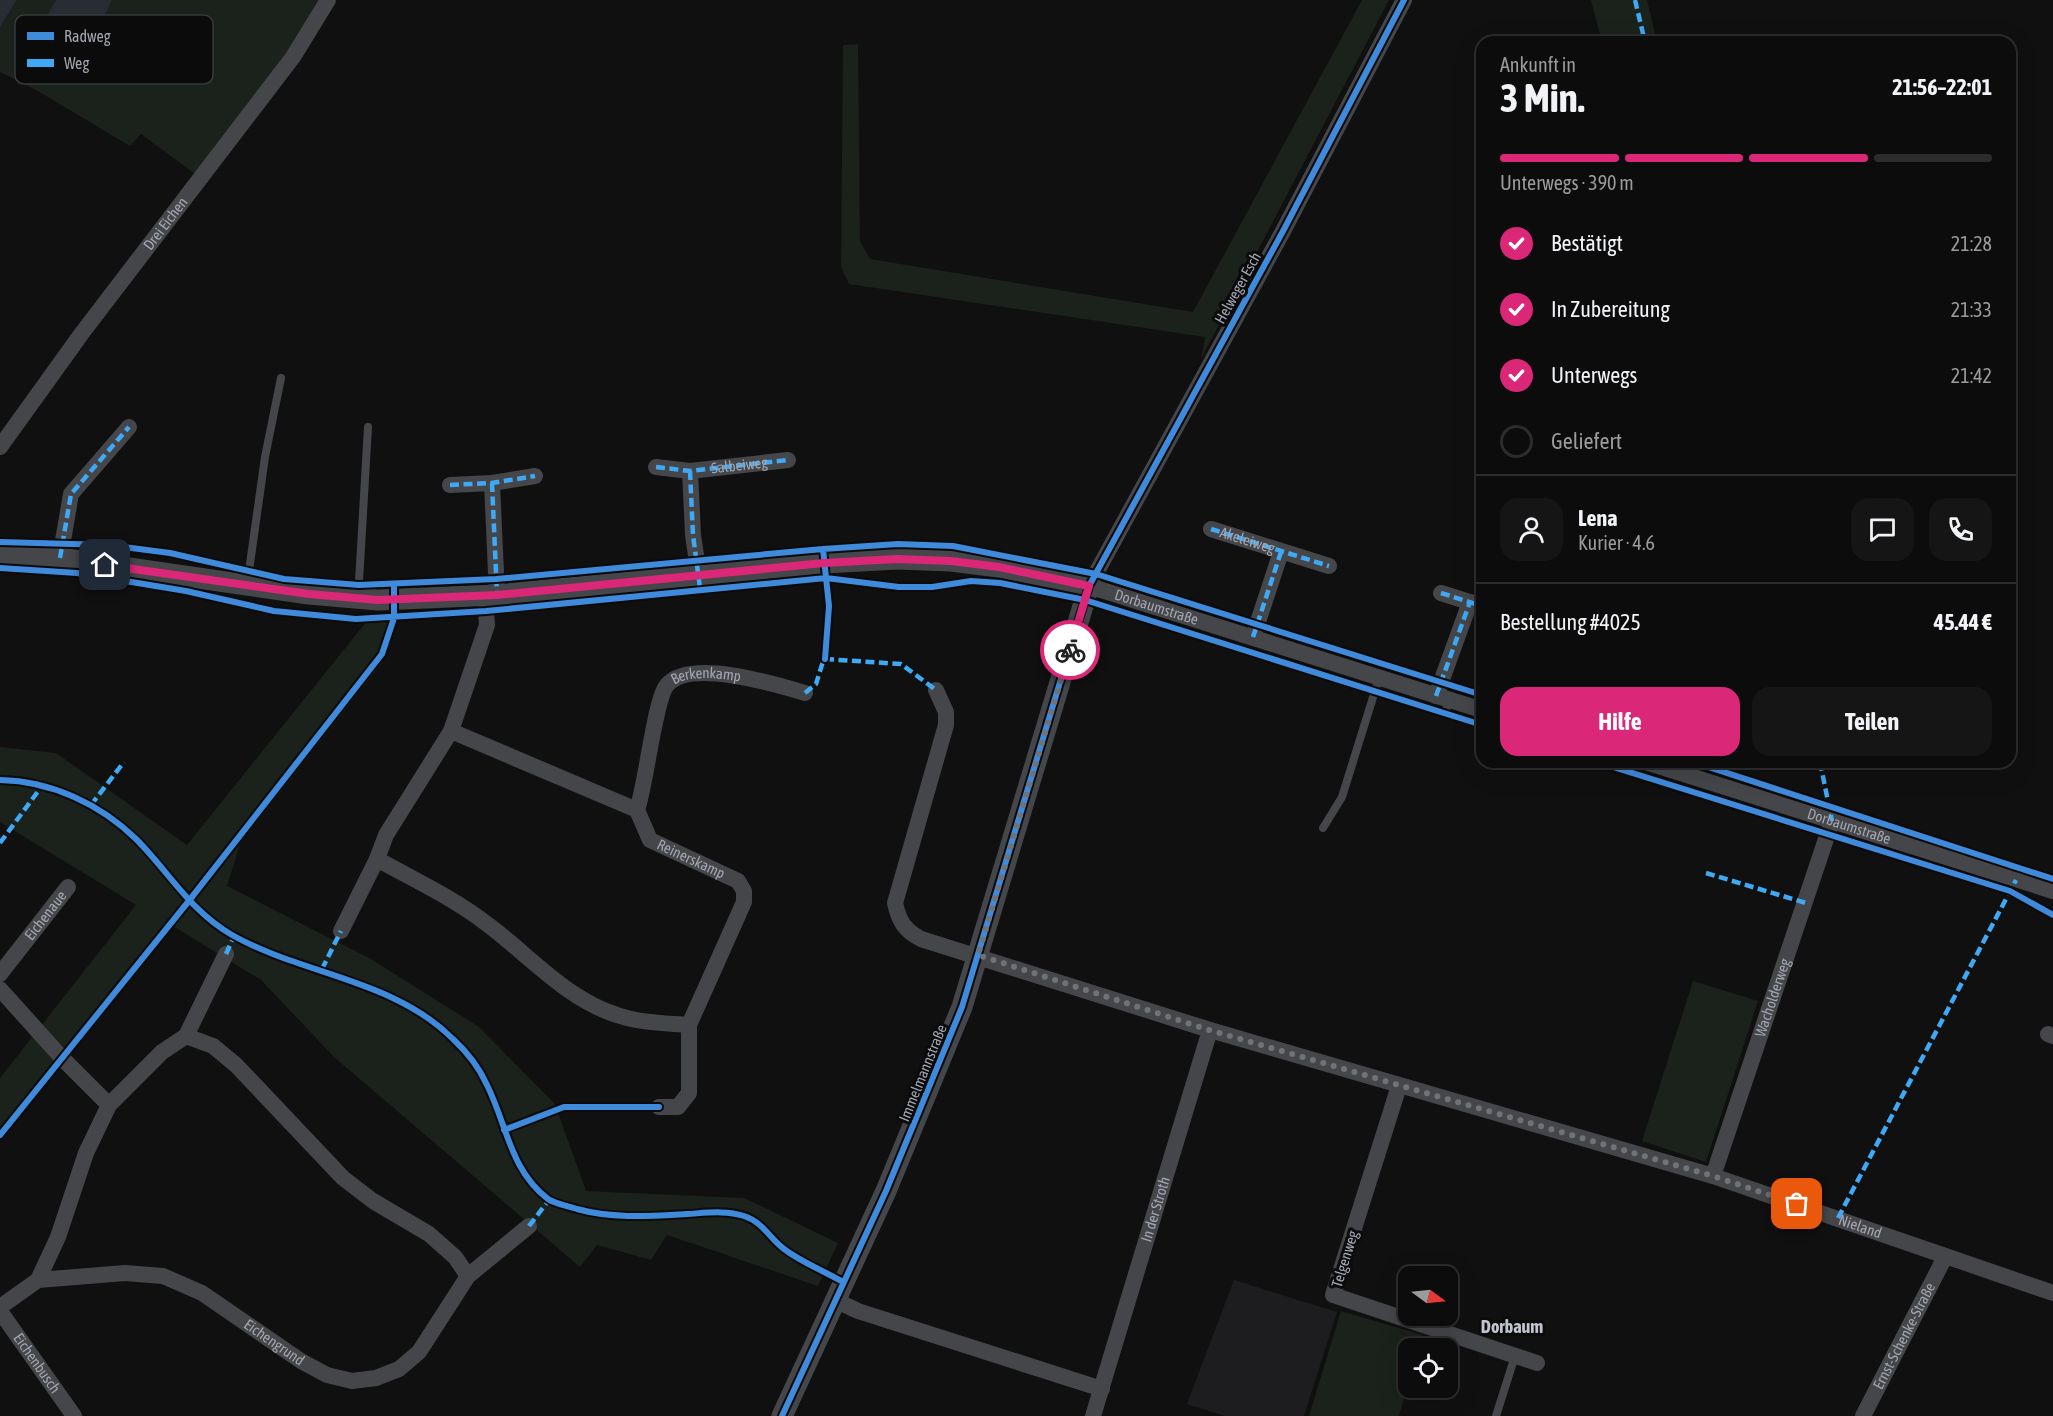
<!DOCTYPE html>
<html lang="de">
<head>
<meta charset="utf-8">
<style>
  :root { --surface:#0c0c0d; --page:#151516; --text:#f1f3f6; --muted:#9a9b9d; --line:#2c2c2e; --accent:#db2777 }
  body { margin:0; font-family:"Asap Condensed",sans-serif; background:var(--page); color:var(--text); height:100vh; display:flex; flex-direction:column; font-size:22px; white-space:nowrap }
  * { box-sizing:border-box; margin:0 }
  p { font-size:20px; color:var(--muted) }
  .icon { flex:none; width:33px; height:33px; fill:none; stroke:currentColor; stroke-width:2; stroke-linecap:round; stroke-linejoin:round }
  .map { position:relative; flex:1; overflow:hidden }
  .drawer { position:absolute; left:1476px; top:36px; width:540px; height:732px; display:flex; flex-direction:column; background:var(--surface); border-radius:18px; box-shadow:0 6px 24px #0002,0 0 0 2px var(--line) }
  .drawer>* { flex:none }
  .needle { width:39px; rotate:105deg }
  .tools { position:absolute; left:1398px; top:1266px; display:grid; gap:12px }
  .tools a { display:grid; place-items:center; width:60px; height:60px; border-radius:12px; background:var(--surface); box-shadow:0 6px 24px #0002,0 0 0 2px var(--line); font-size:30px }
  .pin { position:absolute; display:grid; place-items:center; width:51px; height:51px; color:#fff; margin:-26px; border-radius:12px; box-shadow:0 3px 9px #0006 }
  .courier { position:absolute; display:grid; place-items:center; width:60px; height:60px; margin:-30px; border:4px solid #db2777; border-radius:50%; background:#fff; color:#222; box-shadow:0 2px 8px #0007 }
  .headline em { font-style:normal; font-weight:700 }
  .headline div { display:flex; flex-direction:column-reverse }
  .headline { display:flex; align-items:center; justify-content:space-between; height:102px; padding:0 24px }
  h1 { font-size:39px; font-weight:700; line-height:45px }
  .bar { display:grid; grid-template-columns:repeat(4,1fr); gap:9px 6px; align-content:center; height:72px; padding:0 24px }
  .bar i { height:8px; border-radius:4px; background:var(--line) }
  .bar .current { background:var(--accent) }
  .bar p { grid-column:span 4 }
  .line { display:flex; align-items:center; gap:15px; padding:0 24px; border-top:2px solid var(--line) }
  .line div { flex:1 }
  .round { display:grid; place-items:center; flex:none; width:63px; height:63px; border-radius:18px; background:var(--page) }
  ol { padding:0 24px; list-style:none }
  li { display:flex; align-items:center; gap:18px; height:66px }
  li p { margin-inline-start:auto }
  li .icon { padding:6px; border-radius:50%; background:var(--accent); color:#fff; stroke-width:4 }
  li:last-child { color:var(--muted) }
  li i { width:33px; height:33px; border:3px solid var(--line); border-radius:50% }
  .action { display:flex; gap:12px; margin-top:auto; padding:12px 24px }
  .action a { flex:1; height:69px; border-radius:18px; background:var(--accent); color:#fff; font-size:24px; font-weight:700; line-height:69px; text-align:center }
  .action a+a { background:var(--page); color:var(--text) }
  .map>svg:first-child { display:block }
</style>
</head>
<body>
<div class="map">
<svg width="2053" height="1416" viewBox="0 0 2053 1416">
  <rect width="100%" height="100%" fill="#101011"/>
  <path fill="#1d1d1f" d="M1234,1280L1337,1312L1304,1416H1225L1187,1404Z"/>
  <path fill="#1b211b" d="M17,0H56L40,30L87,53L112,0H328L199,177L141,134L130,146L36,90L0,72V27Z
    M1362,0H1389L1201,359L1205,337L849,284L841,267L843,45L858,44L860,241L870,259L1193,312Z
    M1591,0H1647L1657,42H1602Z
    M371,616L393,618L382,663L240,844L227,886L371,959L479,1027L555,1104L586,1191L744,1198L838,1243L818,1286L667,1235L651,1260L597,1245L580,1267L334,1057L261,980L168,923L0,1131V1078L136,905L0,822V747L56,753L187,845Z
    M1693,981L1758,1001L1706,1162L1642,1141Z
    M1341,1311L1423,1335L1419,1348H1408V1384L1399,1416H1309Z"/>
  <path fill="#272d33" d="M0,0H17L0,27Z
    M56,0H112L87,53L39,30Z"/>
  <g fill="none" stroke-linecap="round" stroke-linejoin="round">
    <path stroke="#454649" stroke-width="8" d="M247,585L265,457L281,378
      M358,599L368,427
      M1445,713L1449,700
      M1323,828L1342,797L1379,678
      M1496,1416L1515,1356"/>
    <g stroke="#454649" stroke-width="16">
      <path id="s1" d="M1404,0L1282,233L1089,586L1482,710"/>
      <path id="s2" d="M0,447L82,333L293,57L328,0"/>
      <path id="s3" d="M656,467L690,471L788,460"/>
      <path d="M690,471L693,535L699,575"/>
      <path d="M492,483L497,595"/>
      <path d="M450,485L492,483L535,476"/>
      <path id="s4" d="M1211,529L1329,566"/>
      <path d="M60,558L71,494L129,427"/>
      <path d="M1441,593L1482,606"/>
      <path d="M485,596L487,625L451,731L386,835L377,859C414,880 454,898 487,924C529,955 566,999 617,1015C640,1023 665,1023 689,1025V1093L678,1107H659"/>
      <path d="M1253,637L1281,552"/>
      <path id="s5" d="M936,690L946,712V725L895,903C899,921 904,930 921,939L1210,1030L1713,1176L2053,1293"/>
      <path d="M1436,696L1470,602"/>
      <path id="s6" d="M451,731L637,810L650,840L738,881L744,891V902L689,1025"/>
      <path id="s7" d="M1646,762L2053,891"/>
      <path id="s8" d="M637,810C646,785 655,698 667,685C690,658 775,684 805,693"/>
      <path d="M341,931L377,859"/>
      <path id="s9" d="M0,974L68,887"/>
      <path d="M0,989L62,1058L109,1105"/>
      <path d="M2048,1034L2053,1036"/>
      <path d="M186,1036L226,954"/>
      <path d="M1399,1086L1333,1295L1537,1363"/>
      <path id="s10" d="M1713,1176L1832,821"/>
      <path d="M38,1280L58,1237L86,1153L109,1105L162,1052L186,1036L213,1046L236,1065L343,1178L373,1201L429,1234L455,1257L468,1276"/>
      <path d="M835,1300L858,1311L1102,1389"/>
      <path id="s11" d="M0,1307L38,1280L125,1273L163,1276L202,1293L301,1361L327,1375L352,1381L376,1378L399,1369L419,1352L468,1276L529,1226"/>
      <path id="s12" d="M0,1311L74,1416"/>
      <path id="s13" d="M1093,1416L1210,1030"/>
      <path id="s14" d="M1863,1416L1945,1257"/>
    </g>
    <path stroke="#454649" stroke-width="21" d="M0,554L60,558L309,594L378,600L497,595L824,563L897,559L951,561L999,567L1089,586L962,1007L886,1191L782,1416"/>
    <path stroke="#3fa9f5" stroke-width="4.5" stroke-dasharray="9 4.5" stroke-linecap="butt" d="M1635,0L1645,42
      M656,467L690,471L788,460
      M690,471L693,535L700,588
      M492,483L497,595
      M450,485L492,483L535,476
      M1211,529L1329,566
      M60,558L71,494L129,427
      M1441,593L1482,606
      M1253,637L1281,552
      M825,659L901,664L936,690
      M805,693L816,684L825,655
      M1436,696L1470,602
      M1820,762L1832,821
      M91,805L124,762
      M0,843L42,786
      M1706,873L1806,903
      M226,954L234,936
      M322,969L341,931
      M1838,1218L2016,880
      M529,1226L549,1200"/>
    <defs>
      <path id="cycleway" d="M0,542L108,545L170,553L284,579L359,585L496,579L823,549L898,544L953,546L1096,574L1482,695
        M823,549L829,606L825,659
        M0,568L77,573L186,591L274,611L356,619L486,611L826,578L899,587H932L971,581L1000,583L1085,600L1482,725
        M1597,762L2010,891L2053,915
        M1693,762L2053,879
        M0,780C51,781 100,804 136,839C169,872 190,911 232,935C303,975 393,979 453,1039C467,1052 479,1067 487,1085C507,1125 510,1170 548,1199C555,1204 568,1206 577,1209C613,1219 650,1216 687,1214C705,1213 726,1210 744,1216C763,1222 769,1238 784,1249C801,1262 824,1271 843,1282
        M504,1130L564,1107H659
        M0,1135L188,902L382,654L394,618V585
        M782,1416L886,1191L962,1007L1089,586L1282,233L1404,0"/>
    </defs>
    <use href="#cycleway" stroke="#0b0b0c" stroke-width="10"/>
    <use href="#cycleway" stroke="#408adc" stroke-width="6"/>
  </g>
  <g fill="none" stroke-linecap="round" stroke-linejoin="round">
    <path stroke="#6f7279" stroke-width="6" stroke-dasharray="0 10.8" d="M1070,650L978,955L1209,1030L1713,1176L1797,1204"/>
    <path stroke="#db2777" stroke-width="8" d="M105,565L309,594L378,600L497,595L824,563L897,559L951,561L999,567L1089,586L1070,650"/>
  </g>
  <g text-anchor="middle" stroke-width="6" stroke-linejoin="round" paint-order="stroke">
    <g font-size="15" fill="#a2a6b1" stroke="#0b0b0c">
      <text dy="5" stroke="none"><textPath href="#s2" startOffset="278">Drei Eichen</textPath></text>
      <text transform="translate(1238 288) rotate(-61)" y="5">Helweger Esch</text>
      <text dy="5" stroke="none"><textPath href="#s3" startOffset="84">Salbeiweg</textPath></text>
      <text dy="5" stroke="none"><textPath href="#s4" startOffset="38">Akeleiweg</textPath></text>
      <text dy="5" stroke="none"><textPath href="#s1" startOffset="736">Dorbaumstraße</textPath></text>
      <text dy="5" stroke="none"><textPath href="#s8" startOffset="171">Berkenkamp</textPath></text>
      <text dy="5" stroke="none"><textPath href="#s7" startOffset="213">Dorbaumstraße</textPath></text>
      <text dy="5" stroke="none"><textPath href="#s6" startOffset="280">Reinerskamp</textPath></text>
      <text dy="5" stroke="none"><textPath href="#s9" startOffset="74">Eichenaue</textPath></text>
      <text dy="5" stroke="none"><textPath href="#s10" startOffset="188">Wacholderweg</textPath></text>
      <text transform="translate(923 1073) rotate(-68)" y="5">Immelmannstraße</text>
      <text dy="5" stroke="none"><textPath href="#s13" startOffset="216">In der Stroth</textPath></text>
      <text dy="5" stroke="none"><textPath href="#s5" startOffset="1251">Nieland</textPath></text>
      <text transform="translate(1345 1259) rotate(-73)" y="5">Telgenweg</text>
      <text dy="5" stroke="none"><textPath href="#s14" startOffset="90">Ernst-Schenke-Straße</textPath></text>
      <text dy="5" stroke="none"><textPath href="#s11" startOffset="302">Eichengrund</textPath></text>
      <text dy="5" stroke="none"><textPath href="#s12" startOffset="64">Eichenbusch</textPath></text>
    </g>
    <g font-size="18" font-weight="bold" fill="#c2c5ce" stroke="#0b0b0c">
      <text x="1512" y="1333">Dorbaum</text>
    </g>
  </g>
  <rect x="15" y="15" width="198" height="69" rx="9" fill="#0b0b0c" stroke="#383a3e" stroke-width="1.5"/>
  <rect x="27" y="32" width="27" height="8" fill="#408adc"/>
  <rect x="27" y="59" width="27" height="8" fill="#3fa9f5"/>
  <g font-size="16" fill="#a2a6b1">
    <text x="64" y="42">Radweg</text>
    <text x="64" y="69">Weg</text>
  </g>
</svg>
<div class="tools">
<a><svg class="needle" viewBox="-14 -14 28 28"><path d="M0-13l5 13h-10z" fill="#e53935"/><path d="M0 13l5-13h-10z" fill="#9a9b9d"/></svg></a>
<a><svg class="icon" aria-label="locate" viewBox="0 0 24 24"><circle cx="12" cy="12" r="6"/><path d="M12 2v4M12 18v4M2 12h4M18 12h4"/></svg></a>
</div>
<div class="pin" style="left:1797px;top:1204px;background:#ea580c"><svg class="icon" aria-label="bag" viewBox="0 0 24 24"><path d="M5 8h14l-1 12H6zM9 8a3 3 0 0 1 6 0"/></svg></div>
<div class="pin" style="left:105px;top:565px;background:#1f2937"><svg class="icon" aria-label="home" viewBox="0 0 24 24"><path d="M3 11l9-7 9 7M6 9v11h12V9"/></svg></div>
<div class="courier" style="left:1070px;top:650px"><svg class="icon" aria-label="bike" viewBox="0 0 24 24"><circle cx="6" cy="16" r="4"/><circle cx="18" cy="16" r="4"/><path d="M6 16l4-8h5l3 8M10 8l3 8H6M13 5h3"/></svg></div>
<section class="drawer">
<div class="headline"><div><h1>3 Min.</h1><p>Ankunft in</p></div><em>21:56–22:01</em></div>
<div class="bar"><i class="current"></i><i class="current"></i><i class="current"></i><i></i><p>Unterwegs · 390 m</p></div>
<ol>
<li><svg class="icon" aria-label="check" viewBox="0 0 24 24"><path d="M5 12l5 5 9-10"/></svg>Bestätigt<p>21:28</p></li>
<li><svg class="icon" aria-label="check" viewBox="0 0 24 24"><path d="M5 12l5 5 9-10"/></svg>In Zubereitung<p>21:33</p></li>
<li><svg class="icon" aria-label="check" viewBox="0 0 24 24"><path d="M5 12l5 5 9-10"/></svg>Unterwegs<p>21:42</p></li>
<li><i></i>Geliefert</li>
</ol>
<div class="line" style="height:108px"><a class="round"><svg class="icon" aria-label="person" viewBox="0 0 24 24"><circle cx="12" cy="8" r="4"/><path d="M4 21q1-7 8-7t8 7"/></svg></a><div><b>Lena</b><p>Kurier · 4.6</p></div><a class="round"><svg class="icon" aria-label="chat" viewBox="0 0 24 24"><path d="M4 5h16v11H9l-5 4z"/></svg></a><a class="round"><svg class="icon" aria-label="phone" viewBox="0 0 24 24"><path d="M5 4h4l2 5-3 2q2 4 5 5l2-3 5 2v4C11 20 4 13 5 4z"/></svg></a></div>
<div class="line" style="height:78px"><div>Bestellung #4025</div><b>45.44 €</b></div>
<div class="action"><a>Hilfe</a><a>Teilen</a></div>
</section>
</div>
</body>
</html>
